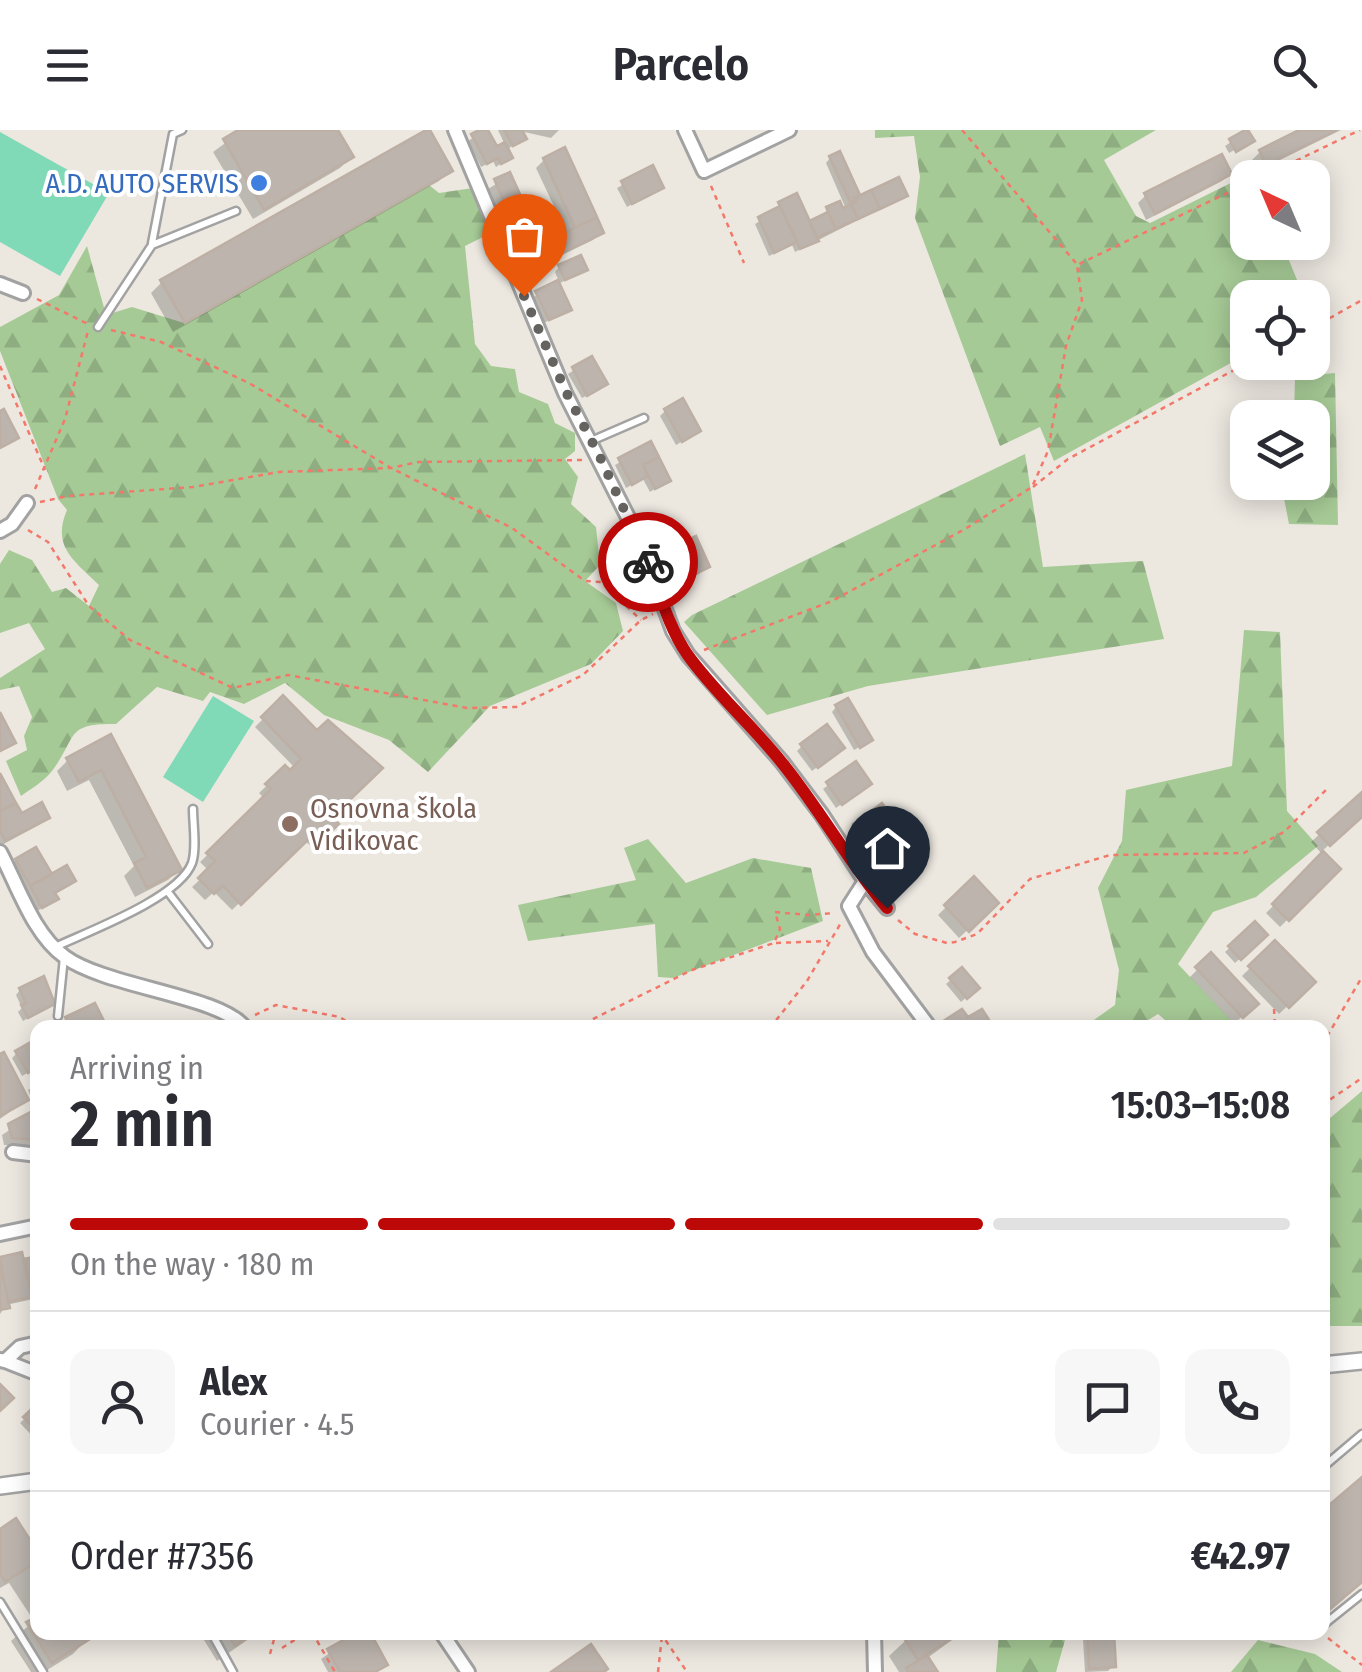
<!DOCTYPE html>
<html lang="en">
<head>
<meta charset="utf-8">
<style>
  :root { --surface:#fff; --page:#f7f7f7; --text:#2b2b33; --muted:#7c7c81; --line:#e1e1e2; --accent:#bd0808 }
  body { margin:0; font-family:"Fira Sans Condensed",sans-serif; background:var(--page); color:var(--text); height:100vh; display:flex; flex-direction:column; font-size:38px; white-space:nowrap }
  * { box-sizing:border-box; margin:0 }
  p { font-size:32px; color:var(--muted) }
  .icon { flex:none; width:55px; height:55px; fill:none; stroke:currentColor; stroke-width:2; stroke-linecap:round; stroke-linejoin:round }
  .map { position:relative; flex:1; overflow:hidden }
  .panel { position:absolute; left:30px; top:890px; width:1300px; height:620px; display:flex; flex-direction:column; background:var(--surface); border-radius:20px; box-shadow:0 5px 25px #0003 }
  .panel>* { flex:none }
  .needle { width:65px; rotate:316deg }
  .tools { position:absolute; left:1230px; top:30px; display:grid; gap:20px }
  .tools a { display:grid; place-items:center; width:100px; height:100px; border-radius:20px; background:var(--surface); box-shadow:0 5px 25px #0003; font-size:50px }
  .pin { position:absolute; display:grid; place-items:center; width:85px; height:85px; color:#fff; margin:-102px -42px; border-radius:50% 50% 50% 0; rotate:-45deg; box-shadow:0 0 10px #0007 }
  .pin .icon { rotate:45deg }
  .courier { position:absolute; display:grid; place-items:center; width:100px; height:100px; margin:-50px; border:8px solid #bd0808; border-radius:50%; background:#fff; color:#222; box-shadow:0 2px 12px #0007 }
  .summary em { font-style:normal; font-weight:600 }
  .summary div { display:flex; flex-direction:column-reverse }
  .summary { display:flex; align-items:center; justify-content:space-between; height:170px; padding:0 40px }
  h1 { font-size:65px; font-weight:600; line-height:75px }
  .bar { display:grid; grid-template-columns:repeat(4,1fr); gap:15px 10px; align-content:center; height:120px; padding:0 40px }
  .bar i { height:12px; border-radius:8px; background:var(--line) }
  .bar .on { background:var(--accent) }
  .bar p { grid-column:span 4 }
  .line { display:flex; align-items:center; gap:25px; padding:0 40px; border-top:2px solid var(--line) }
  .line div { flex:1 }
  .round { display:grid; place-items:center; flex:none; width:105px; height:105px; border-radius:20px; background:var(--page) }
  header { display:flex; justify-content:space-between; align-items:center; height:130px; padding:0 40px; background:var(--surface); font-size:45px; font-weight:600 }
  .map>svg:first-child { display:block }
</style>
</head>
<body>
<header><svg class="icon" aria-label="menu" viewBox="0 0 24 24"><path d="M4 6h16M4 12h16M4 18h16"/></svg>Parcelo<svg class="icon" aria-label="search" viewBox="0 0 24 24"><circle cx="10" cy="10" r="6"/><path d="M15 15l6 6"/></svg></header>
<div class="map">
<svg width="1362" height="1542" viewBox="0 0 1362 1542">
  <defs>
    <pattern id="forest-firs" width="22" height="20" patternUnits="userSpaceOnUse" patternTransform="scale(2.5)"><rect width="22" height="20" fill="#a6ca96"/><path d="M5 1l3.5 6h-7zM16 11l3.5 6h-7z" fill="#8ead81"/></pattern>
  </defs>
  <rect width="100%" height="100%" fill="#ece8e0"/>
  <path fill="url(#forest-firs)" d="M875,0H1156L1104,30L1136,86L1150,93L1253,42L1255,47L1248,48V112L1282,113L1304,167L1248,168L1247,224L1054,331L1040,297L1000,316L915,88L920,47L914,6L875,8Z
    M429,55L439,63L473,58L491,103L465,116L475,214L491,236L515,239L519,262L548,274L555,293L575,303V321L565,329L578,347L571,374L596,397L600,435L585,451L616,473L623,501L591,534L490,576L428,642L389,610L324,585L285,553L244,574L210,562L203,571L157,557L116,594C64,593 78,607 52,641C44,651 31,659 21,666L6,631L27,620L24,606L32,587L19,556L0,560V548L45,519L29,493L0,503V434L9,420L32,430L52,462L66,458L89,476L99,455C75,431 51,417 67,380L58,369L0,221V197L59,165L87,116L106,185L132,177L184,193Z
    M1335,243L1338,395L1289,394L1281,353L1312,352V288L1294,287L1295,247Z
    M1025,324L1043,437L1143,431L1164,509L868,556L767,585L684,492L692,485Z
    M1244,500L1280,502L1287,681L1318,716L1256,767L1213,782L1178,834L1237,897H1173L1158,884L1137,897H1084L1115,875L1119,840L1098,758L1122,711L1126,660L1232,636Z
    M648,709L686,753L753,728L811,738L823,791L673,848L658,847L655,794L528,811L518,775L636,750L624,718Z
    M1362,961V1196H1323V994Z
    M999,1503H1067L1056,1542H996Z
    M1258,1510L1315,1524L1342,1542H1231Z"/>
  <path fill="#80d9b7" d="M0,2L109,63L60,146L0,112Z
    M213,566L254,591L203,672L163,647Z"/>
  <path fill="#0003" d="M243,0H335L351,27L340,38L253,89L213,22Z
    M485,0L496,20L505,15L498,0H559L551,8L520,1L524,9L506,20L510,27L496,37L493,31L481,37L468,11Z
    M1305,0H1341L1258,41L1252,30L1260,22Z
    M1246,2L1250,11L1229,23L1225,16Z
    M830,28L859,68L905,66L795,122L792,115L769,126L755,94L776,81L780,74L808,94L824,87L827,79H846L826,33Z
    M544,30L601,102L593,110L525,143L488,59L509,46L541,117L567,104L536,38Z
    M652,39L661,57L627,77L617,58Z
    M450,40L439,51L173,202L151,163L162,152Z
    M1229,44L1222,51L1146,90L1138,73L1146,65Z
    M559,137L584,139L557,155L569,179L544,193L532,168L559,152L555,142Z
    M591,229L600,259L582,268L568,244Z
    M665,281L693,305L676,315L660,286Z
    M650,315L668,350L650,362L643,349L626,358L615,335Z
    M695,410L707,436L699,444L666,460L653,433L661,425Z
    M283,569L329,687L335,693L312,717L304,710L232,780L214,762L205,770L192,757L209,741L200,732L265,669L259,663L285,638L290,643L295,638L255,597Z
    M836,577L865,614L854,620L832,582Z
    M110,607L179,739L168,750L135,767L124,746L134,736L89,650L67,661L57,641L68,630Z
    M802,616L837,622L812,641L797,621Z
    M855,635L864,658L836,678L823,659Z
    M0,648L21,687H47L39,695L0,716Z
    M1362,665V685L1321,722L1338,739L1280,797L1266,783L1323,725L1311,712Z
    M854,695L891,701L864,720L850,700Z
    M16,731L51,747V773L37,781L11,735Z
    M974,750L996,773L959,808L938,785Z
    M1255,795L1265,805L1235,833L1225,822Z
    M1275,813L1313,852L1279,884L1242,846Z
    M1211,826L1256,874L1234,894L1190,847Z
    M962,840L977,858L961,872L946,854Z
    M20,860L52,874L23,891L18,882L22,878L16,865Z
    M17,923L38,937L22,946L12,928Z
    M0,927L26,970L0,989Z
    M38,953V967L32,970L28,960Z
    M38,981V1015H4L2,1005Z
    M20,1125L22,1132L38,1128V1168L6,1175L0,1184V1130Z
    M38,1276V1309L36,1310L20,1293Z
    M0,1402L38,1426V1502L89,1507L73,1524L44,1542H31L11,1511L34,1491L9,1453L0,1458Z
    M199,1502H259L217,1531Z
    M338,1502H367L385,1535L377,1542H328L321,1529L344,1513Z
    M899,1502H963L926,1529L935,1542H899L889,1526L905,1511Z
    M1088,1505L1113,1536L1108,1541L1085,1542L1083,1510Z"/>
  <path fill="#bcb4ad" stroke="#bdafa4" stroke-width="2.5" d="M238,0H338L354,27L264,80L223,9Z
    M426,0H430L453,41L185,193L160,150Z
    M479,0H488L497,16L505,12L513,28L501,34L498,28L487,34L471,4Z
    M504,0H522L527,9L513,16Z
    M1245,0H1248L1255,11L1236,22L1229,9Z
    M1299,0H1337L1266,35L1259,20Z
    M565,17L597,87L575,98L543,28Z
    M840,21L860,65L851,74L829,26Z
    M1222,24L1232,44L1155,84L1144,63Z
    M653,35L664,58L632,74L621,51Z
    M510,42L542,113L526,121L494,49Z
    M899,47L908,66L880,79L871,60Z
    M871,60L880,79L858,89L851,74L856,72L854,68Z
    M797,63L819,111L800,119L778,72Z
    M840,71L843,78L851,74L858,89L836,99L826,77Z
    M780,76L797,112L774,123L758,87Z
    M828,82L836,99L817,108L809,91Z
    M597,87L604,103L533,137L526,121Z
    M581,125L588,140L565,150L558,135Z
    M558,150L572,180L549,190L535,161Z
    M592,226L608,254L587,266L572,237Z
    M683,268L701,301L682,312L664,279Z
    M4,279L19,308L0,318V281Z
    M651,311L659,327L643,335L648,346L632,355L618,328Z
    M659,327L671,351L655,359L643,335Z
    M696,406L710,437L674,454L660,423Z
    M283,565L317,600L328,590L383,638L332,687L339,694L321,711L314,704L241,775L223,756L214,764L198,748L215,731L206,723L271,659L265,654L285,635L290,640L301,629L261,587Z
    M848,568L873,610L860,618L835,575Z
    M0,582L16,613L0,621Z
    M827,594L845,618L818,638L800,614Z
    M111,604L182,740L147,758L134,733L146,727L101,640L79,652L66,628Z
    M856,631L872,654L842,675L826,652Z
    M0,643L16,673L0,681Z
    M1362,662V687L1330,716L1317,702Z
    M42,672L50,688L5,711L0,701V681L16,673L22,683Z
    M882,673L899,697L869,717L853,694Z
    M36,717L52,744L30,756L15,729Z
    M1323,721L1341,739L1289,791L1272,774Z
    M67,735L76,751L55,763L59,769L42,778L30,756Z
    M974,746L999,773L969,802L944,775Z
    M1255,791L1268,805L1241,830L1228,816Z
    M1275,810L1316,852L1289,878L1248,836Z
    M1211,822L1259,874L1243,888L1195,837Z
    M962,837L980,858L967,869L949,848Z
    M44,846L55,874L28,888L21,875L26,873L19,858Z
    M95,873L105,893L95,898H70L65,887Z
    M962,879L968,887L982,879L993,896L939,898L937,895Z
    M38,908V937L28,943L15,921Z
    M4,922L29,970L0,986V924Z
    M38,978V1010L12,1008L8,994Z
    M22,1122L32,1167L8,1172L0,1127Z
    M38,1126V1166L32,1167L24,1129Z
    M0,1134L10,1178L0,1180Z
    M0,1254L14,1268L0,1281Z
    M38,1273V1302L23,1287Z
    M1362,1347V1452L1322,1486V1381Z
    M16,1388L38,1422V1431L5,1452L0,1444V1399Z
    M38,1486V1502H90L93,1507L52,1533L26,1492Z
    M226,1502H256L235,1516Z
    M358,1502H370L388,1535L375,1542H340L327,1519Z
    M913,1502H962L918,1530L904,1508Z
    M1114,1502L1116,1537L1089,1539L1087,1503Z
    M591,1514L608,1539L604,1542H551Z
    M927,1525L938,1542H908L906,1538Z"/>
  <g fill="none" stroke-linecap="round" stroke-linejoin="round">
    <defs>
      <path id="service" d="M152,113L173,4L182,0
        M98,197L152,115L236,81
        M591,311L644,288
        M168,762L208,814
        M55,817C89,801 179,768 192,733C197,718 193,695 193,679
        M58,886L64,827
        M1322,1338L1362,1304
        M0,1472L43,1542
        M1322,1496L1362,1464
        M211,1502L233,1542
        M1300,1502H1309"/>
      <path id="minor" d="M455,0L565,263L639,409L673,501L688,525L782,632L822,685L865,751L887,778
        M685,0L704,41L789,0
        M0,154L23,163
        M0,401L12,394L27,373
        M0,722C18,756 33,804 65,827C106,857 222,866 245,898
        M865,751L849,776L873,822L930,898
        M13,1022L38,1025
        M0,1104L38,1096
        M0,1230L5,1231L20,1217L38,1213
        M5,1231L38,1244
        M441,1502L468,1542
        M874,1502L875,1542"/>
      <path id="tertiary" d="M1322,1235L1362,1231
        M0,1356L38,1351"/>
    </defs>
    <use href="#service" stroke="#a2a2a2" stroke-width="11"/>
    <use href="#minor" stroke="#a2a2a2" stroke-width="18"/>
    <use href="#tertiary" stroke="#a2a2a2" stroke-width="20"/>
    <path stroke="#f3786a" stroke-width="2.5" stroke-dasharray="5 5" stroke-linecap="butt" d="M962,0L1076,133
      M1260,48L1360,0
      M711,56L744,133
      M37,169L88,194
      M1312,198L1362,170
      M111,200L161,212L249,253L391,338L512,398L585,451L601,452L641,490
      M0,236L45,340
      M1033,357L1068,329L1249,232
      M35,359L65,289L88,201
      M40,372L68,366L193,357L279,342L391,338L418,332L583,330
      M28,400L48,412L89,476L130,510L233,558L288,545L467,578L516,577L583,545L641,490L653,484
      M704,520L832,471L965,399L1032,357L1048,321L1066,216L1082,170L1077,135L1248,53
      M898,790L915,804L947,813L955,812L977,804L1030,749L1110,725L1244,723L1284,702L1329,657
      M776,813L828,811
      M1274,879L1275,898
      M255,885L276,875L340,887L356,898
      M575,898L692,840L774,813L780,799L775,782L808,785L835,783
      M770,898L807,851L842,791
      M1322,915L1362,847
      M1322,975L1362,948
      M312,1502L335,1542
      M660,1502L687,1542
      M1328,1508L1362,1535
      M282,1518L307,1502
      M270,1524L276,1502
      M658,1542L662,1506"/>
    <use href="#service" stroke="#fff" stroke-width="6"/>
    <use href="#minor" stroke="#fff" stroke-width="12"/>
    <use href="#tertiary" stroke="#fff" stroke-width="15"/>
  </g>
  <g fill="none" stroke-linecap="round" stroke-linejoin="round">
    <path stroke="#646360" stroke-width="10" stroke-dasharray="0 18" d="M524,166L566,262L600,327L648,432"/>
    <path stroke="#bd0808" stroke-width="12" d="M648,432C660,463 668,496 687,524C715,563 753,596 783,634C820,680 849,732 887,778"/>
  </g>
  <circle fill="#3f7fe0" stroke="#fff" stroke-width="4" cx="259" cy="53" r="10"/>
  <circle fill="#8d6e63" stroke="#fff" stroke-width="4" cx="290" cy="694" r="10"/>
  <g text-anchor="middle" stroke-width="8" stroke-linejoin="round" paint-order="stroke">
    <g font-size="28" fill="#366cbe" stroke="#fff" text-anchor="end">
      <text x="239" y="63">A.D. AUTO SERVIS</text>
    </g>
    <g font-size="28" fill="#785e54" stroke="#fff" text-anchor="start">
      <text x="310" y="688">Osnovna škola<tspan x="310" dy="32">Vidikovac</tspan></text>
    </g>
  </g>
</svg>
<div class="tools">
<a><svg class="needle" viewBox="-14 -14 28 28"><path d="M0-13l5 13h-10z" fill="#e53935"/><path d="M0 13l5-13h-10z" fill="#7c7c81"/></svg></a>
<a><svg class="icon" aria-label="locate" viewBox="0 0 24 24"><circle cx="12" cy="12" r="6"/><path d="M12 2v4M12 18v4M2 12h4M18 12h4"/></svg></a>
<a><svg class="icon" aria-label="layers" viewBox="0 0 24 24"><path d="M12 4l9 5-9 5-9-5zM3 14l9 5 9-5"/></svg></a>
</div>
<div class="pin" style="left:524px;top:166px;background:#ea580c"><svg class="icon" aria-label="bag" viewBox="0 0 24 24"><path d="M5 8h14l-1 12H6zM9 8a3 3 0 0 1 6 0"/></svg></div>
<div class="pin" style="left:887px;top:778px;background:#1f2937"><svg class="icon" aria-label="home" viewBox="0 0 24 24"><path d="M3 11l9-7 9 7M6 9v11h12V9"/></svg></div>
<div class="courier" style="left:648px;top:432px"><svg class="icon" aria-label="bike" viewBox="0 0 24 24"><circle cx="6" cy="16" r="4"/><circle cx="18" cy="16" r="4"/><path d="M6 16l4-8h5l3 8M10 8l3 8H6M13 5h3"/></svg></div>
<section class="panel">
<div class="summary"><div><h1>2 min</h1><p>Arriving in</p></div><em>15:03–15:08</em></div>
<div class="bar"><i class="on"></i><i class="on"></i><i class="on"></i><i></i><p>On the way · 180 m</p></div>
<div class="line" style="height:180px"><a class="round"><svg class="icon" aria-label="person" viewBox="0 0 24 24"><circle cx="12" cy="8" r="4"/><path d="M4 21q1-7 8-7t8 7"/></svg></a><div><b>Alex</b><p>Courier · 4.5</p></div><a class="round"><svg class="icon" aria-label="chat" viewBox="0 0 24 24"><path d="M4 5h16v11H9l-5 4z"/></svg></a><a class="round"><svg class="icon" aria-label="phone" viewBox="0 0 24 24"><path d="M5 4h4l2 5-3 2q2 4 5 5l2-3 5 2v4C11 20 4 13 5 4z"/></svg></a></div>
<div class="line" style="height:130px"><div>Order #7356</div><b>€42.97</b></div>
</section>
</div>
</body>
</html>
